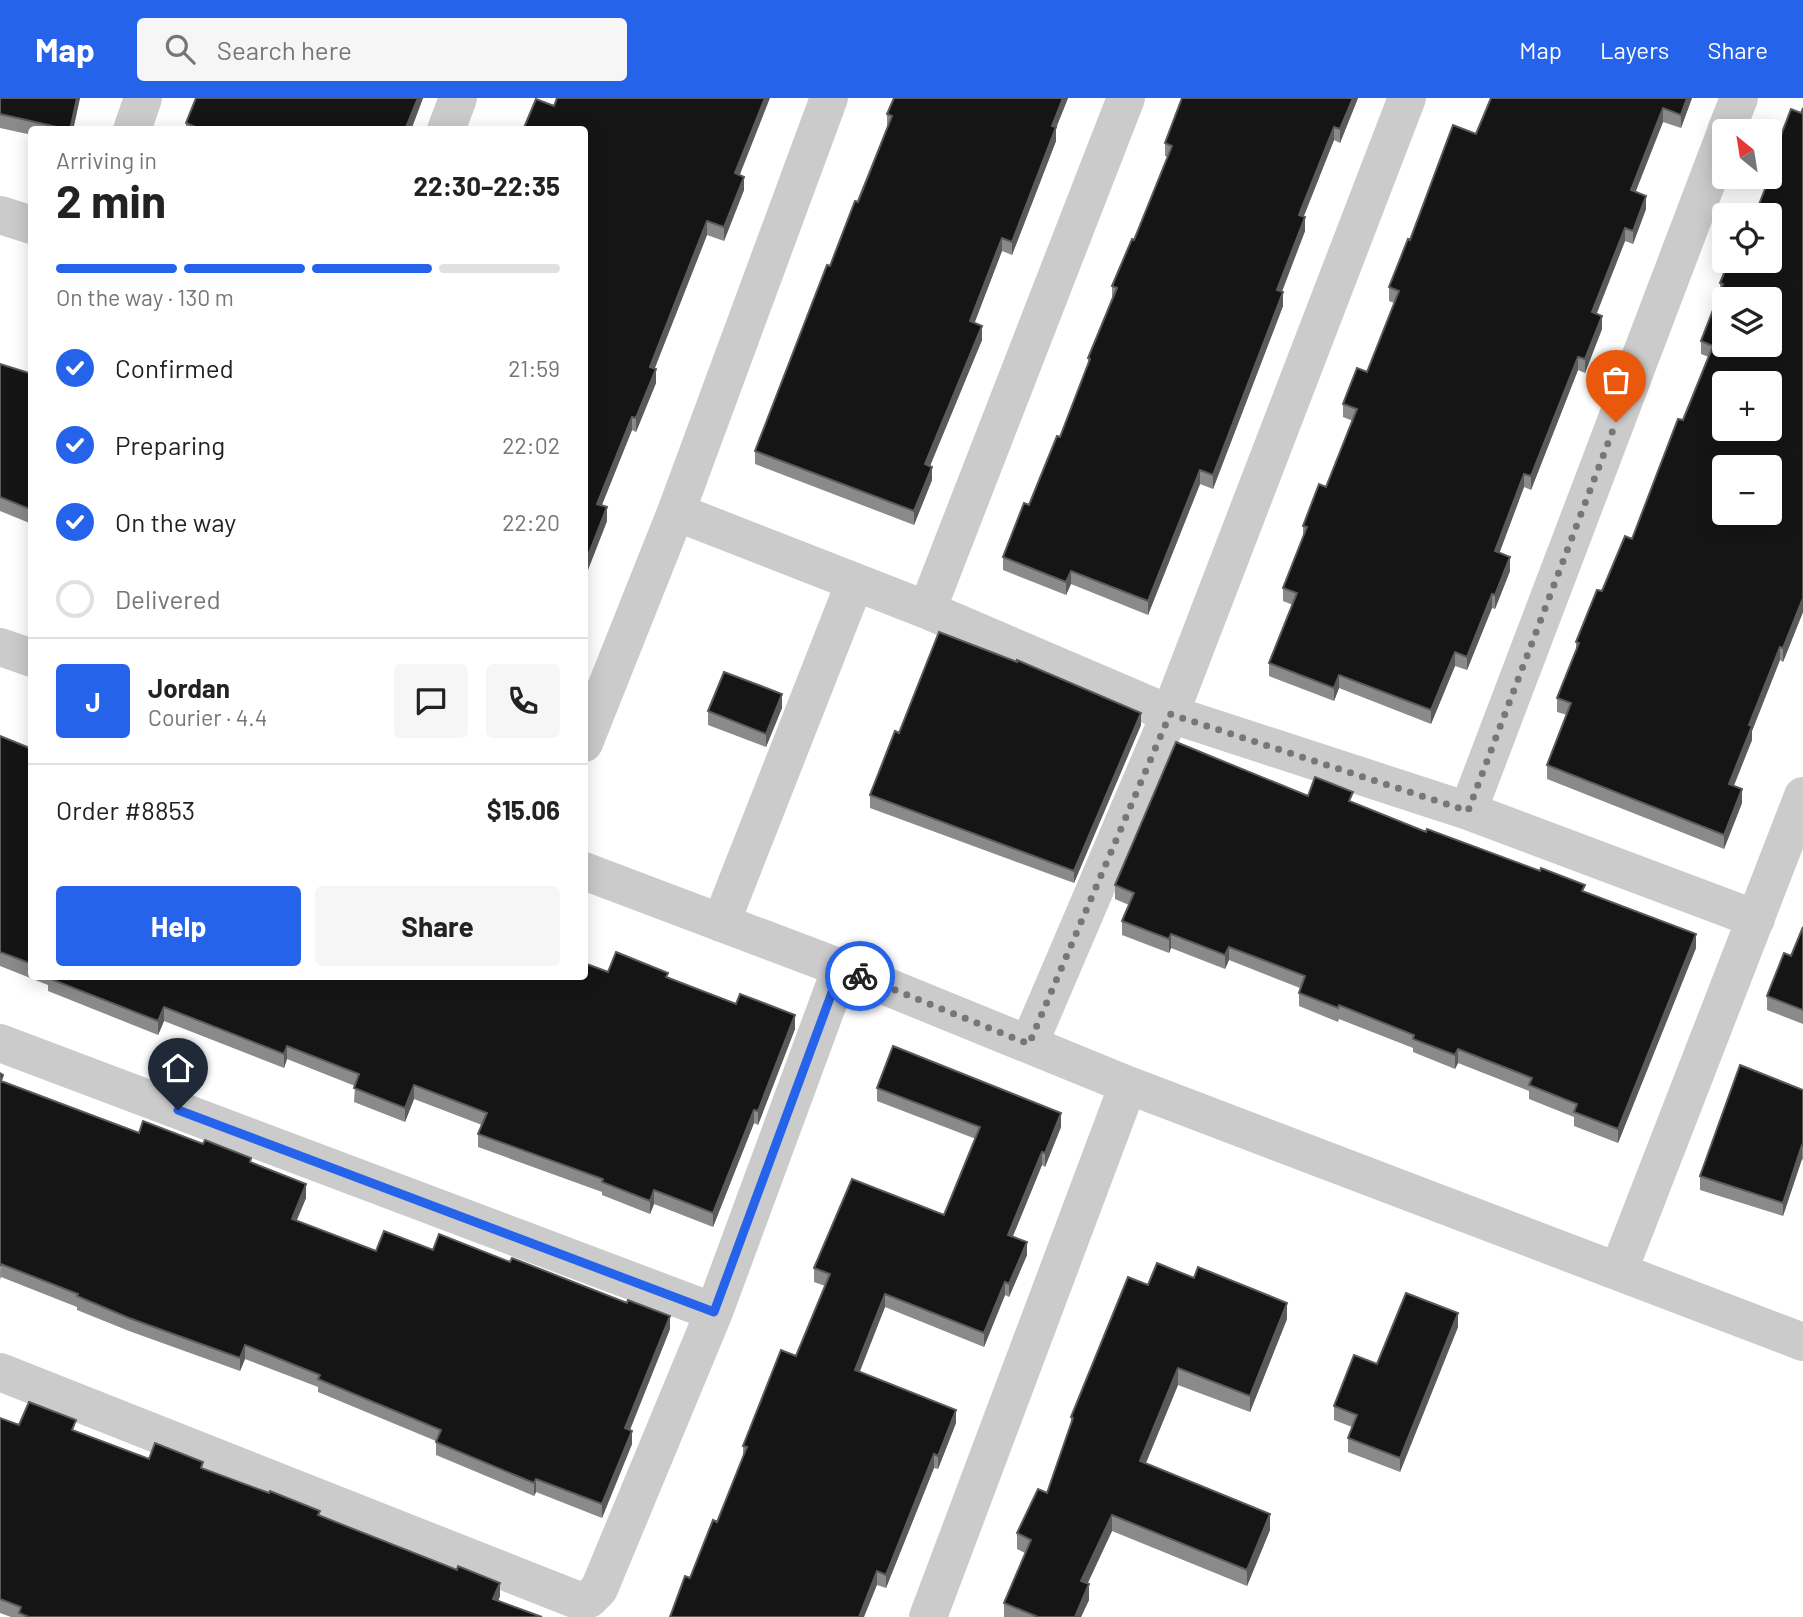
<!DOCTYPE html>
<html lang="en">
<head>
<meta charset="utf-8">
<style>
  :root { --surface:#fff; --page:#f6f6f6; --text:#222; --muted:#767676; --line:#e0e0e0; --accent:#2563eb }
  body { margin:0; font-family:Barlow,sans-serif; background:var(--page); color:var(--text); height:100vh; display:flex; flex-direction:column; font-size:26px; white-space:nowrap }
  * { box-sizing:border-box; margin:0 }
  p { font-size:23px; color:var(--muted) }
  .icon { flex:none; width:38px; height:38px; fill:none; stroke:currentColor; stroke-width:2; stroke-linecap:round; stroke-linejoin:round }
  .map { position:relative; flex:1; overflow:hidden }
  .side { position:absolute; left:28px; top:28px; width:560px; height:854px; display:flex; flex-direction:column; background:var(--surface); border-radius:7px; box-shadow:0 4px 18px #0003 }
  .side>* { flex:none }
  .needle { width:46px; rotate:330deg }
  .controls { position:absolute; left:1712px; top:21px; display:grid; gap:14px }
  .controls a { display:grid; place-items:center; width:70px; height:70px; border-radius:7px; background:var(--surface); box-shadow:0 4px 18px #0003; font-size:35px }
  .pin { position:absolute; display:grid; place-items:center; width:60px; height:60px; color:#fff; margin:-72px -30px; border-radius:50% 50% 50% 0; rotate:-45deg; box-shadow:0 0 7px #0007 }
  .pin .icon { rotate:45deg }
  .courier { position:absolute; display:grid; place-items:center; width:70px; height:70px; margin:-35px; border:5px solid #2563eb; border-radius:50%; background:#fff; color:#222; box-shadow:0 2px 9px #0007 }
  .head em { font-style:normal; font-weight:700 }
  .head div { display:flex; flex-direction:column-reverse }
  .head { display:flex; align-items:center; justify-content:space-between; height:119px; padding:0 28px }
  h1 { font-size:46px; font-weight:700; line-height:52px }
  .bar { display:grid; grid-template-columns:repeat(4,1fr); gap:10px 7px; align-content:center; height:84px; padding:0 28px }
  .bar i { height:9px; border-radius:5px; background:var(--line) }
  .bar .active { background:var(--accent) }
  .bar p { grid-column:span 4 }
  .line { display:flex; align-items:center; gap:18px; padding:0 28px; border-top:2px solid var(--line) }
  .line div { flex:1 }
  .round { display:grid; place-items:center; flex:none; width:74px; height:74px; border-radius:7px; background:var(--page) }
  ol { padding:0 28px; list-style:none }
  li { display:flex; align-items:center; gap:21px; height:77px }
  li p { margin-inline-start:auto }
  li .icon { padding:7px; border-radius:50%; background:var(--accent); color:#fff; stroke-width:4 }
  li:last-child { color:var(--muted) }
  li i { width:38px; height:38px; border:4px solid var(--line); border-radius:50% }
  .action { display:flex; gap:14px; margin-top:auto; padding:14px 28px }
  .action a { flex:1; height:80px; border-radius:7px; background:var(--accent); color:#fff; font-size:28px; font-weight:700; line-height:80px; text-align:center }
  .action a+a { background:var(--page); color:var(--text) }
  header { display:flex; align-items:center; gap:42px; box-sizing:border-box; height:98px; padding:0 35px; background:var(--accent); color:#fff }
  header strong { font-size:33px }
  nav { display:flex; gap:38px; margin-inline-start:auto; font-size:24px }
  .search { width:490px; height:63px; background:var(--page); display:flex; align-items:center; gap:18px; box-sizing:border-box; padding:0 24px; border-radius:7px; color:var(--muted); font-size:26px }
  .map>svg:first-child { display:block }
</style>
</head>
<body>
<header>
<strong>Map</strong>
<div class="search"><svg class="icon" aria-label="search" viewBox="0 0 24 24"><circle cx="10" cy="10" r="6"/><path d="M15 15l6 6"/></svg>Search here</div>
<nav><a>Map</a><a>Layers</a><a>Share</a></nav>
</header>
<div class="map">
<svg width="1803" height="1519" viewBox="0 0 1803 1519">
  <rect width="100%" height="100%" fill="#fff"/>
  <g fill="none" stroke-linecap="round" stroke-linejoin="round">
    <path stroke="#cbcbcb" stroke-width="38" d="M1126,0L927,512L1170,616L1407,0
      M132,32L143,0
      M446,32L458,0
      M1726,33L1739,0
      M0,117L32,127
      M676,414L927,512
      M0,549L32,560
      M584,645L676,414L829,0
      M1468,713L1724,39
      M584,773L841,870L1128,987L1803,1244
      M721,825L855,484
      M0,945L714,1214
      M1029,946L1170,616L1468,713L1756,821
      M1619,1172L1803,698
      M0,1274L577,1502L589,1501L599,1491L714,1214L841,870
      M928,1519L1128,987"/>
  </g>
  <path fill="#8a8a8a" d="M0,0H80L73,32H32V37L0,30Z
    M196,0H423L411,32H186V25Z
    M894,0H1068L1056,30V43L1012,157L1002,153L974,225L982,242L930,368L932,382L914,427L755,366V353L887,29V16Z
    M1182,0H1358L1340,45L1334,42L1304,118L1305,133L1282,194L1283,208L1213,391L1200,386L1148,517L1071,486L1066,497L1003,472V459L1029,407L1060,339L1088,266V260L1112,200V188L1134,142L1168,59L1165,58V45Z
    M1491,0H1692L1681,30L1663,24L1636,93L1646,111L1633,146L1625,143L1597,215L1602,231L1585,275L1578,272L1531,392L1524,389L1499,455L1510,473L1495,511L1492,510L1467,572L1455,568L1431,626L1339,590L1334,603L1269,578V565L1293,507L1283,503V490L1303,439V428L1326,389L1353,323L1343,319V306L1367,274L1394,205L1389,203V189L1410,142L1476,36Z
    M1803,10V514L1783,564L1780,562L1752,633V642L1734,688L1742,705L1724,751L1547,681V667L1567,617L1557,614V600L1576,553V544L1602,493L1632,441L1709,259L1701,256V243L1720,194V185L1769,163L1774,56L1801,15Z
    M584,32L739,77L744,92L724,143L707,137L655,270L656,285L636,334L632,332L602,407L607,423L584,482Z
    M0,266L32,276V426L0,413Z
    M782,610L766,649L708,627V613Z
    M1141,627L1074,785L870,710V697L899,635Z
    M0,638L32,651V878H584L608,874L668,879L795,931L758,1027L754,1025L713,1129L654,1106L650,1116L602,1097V1094L478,1049V1036L482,1027L414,1001L405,1024L354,1004L355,988L287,961L284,970L164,923L158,937L48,893V887L0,868Z
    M1308,698L1353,705L1585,794L1696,850L1618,1045L1574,1028V1019L1529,1001V993L1458,965L1455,971L1413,954V950L1339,921L1338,924L1299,908V895L1300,890L1229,862L1225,871L1171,850L1169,855L1122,837V823L1129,807L1115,801V787Z
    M1803,829V926L1767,912V898L1791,858Z
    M3,984L139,1035L251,1065L306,1100L296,1123L376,1153L433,1152L670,1231L630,1332L632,1346L602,1420L536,1394L534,1398L436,1357V1343L318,1294V1289L245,1261L240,1273L129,1233L77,1212V1209L1,1179L0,1182Z
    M877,990L1061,1029L1045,1069L1042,1067L1013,1138L1027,1157L1009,1199L1005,1197L984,1249L885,1209L859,1274L956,1325L938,1371L934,1370L886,1490L877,1487L690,1480L717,1424L743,1358V1348L796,1258L825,1188L814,1184V1170L944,1117L976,1041L877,1003Z
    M1803,992V1062L1802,1061L1783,1118L1700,1092V1078Z
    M1148,1187L1287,1221L1250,1314L1178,1287L1146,1365L1270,1432L1247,1488L1112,1433L1088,1485L1089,1502L1081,1519H1004V1505L1025,1455L1017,1451V1435L1047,1395L1071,1326V1319Z
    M1458,1229L1400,1374L1348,1354V1340L1352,1329L1334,1322V1308L1377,1266Z
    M0,1320L19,1327L76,1333L149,1361L203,1371L320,1417L500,1498L498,1503L542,1519H11L0,1515Z"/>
  <path fill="#5b5b5b" d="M77,0H80L73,32H70Z
    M418,0H423L411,32H405Z
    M765,0H770L735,89V75Z
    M1063,0H1068L1056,30V43L1012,157V144L1052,28Z
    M1353,0H1358L1340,45V31Z
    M1687,0H1692L1681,30V17Z
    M1663,10V24L1631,105V92Z
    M1334,29V42L1299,130V117Z
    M744,79V92L724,143V129Z
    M1646,98V111L1633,146V133Z
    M1305,119V133L1277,206V192Z
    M707,123V137L650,282V269Z
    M1625,130V143L1592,227V214Z
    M1002,140V153L970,237V223Z
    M1283,194V208L1213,391V377Z
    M1602,218V231L1585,275V261Z
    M982,228V242L925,380V366Z
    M1578,259V272L1531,392V378Z
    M656,271V285L636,334V320Z
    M632,319V332L597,419V406Z
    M932,369V382L914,427V413Z
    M1200,372V386L1148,517V503Z
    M1524,376V389L1495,467V453Z
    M607,409V423L584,482V468Z
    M1510,459V473L1495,511V497Z
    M1071,473V486L1066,497V484Z
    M587,489V503L584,509V495Z
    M1492,496V510L1467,572V559Z
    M1803,500V514L1783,564V550Z
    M1780,549V562L1752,633V642L1729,699V686L1749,627Z
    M1455,554V568L1431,626V612Z
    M1339,577V590L1334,603V590Z
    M782,596V610L766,649V636Z
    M1141,615V627L1074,785V773Z
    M1742,691V705L1724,751V737Z
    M1171,836V850L1169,855V841Z
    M1696,836V850L1618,1045V1031Z
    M1229,849V862L1225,871V857Z
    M164,909V923L158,937V923Z
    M795,917V931L758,1027V1013Z
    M287,948V961L284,970V956Z
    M1458,951V965L1455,971V957Z
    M414,987V1001L405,1024V1010Z
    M754,1012V1025L713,1129V1115Z
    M1061,1015V1029L1045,1069V1055Z
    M1802,1047V1061L1783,1118V1105Z
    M1042,1054V1067L1008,1150V1137Z
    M306,1086V1100L292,1134V1121Z
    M654,1092V1106L650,1116V1103Z
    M1027,1144V1157L1009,1199V1186Z
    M1005,1184V1197L984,1249V1235Z
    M885,1196V1209L855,1286V1272Z
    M1287,1205V1221L1250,1314V1298Z
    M1458,1215V1229L1400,1374V1360Z
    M670,1218V1231L625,1344V1330Z
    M245,1247V1261L240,1273V1260Z
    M1178,1270V1287L1140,1379V1363Z
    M956,1312V1325L938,1371V1358Z
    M632,1333V1346L602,1420V1406Z
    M934,1356V1370L886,1490V1477Z
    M536,1381V1394L534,1398V1385Z
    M1270,1416V1432L1247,1488V1472Z
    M1112,1417V1433L1081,1499V1483Z
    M877,1473V1487L864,1519H859Z
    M500,1485V1498L493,1515V1501Z
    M1089,1486V1502L1081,1519H1075Z"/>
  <path fill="#151515" stroke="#5b5b5b" stroke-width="2" fill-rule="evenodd" d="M0,0H77L70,32L0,16Z
    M196,0H418L405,32H390L387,30V32H200V31L186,25Z
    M557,0H765L735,75L744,79L724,129L707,123L650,269L656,271L636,320L632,319L597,406L607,409L584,468V32H523L536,1L554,8Z
    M894,0H1063L1052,28L1056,29L1012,144L1002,140L970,223L982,228L925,366L932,369L914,413L755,353L827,167L830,168L855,103L858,104L892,18L887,16Z
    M1182,0H1353L1340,31L1334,29L1299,117L1305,119L1277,192L1283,194L1213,377L1200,372L1148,503L1071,473L1066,484L1003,459L1024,405L1029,407L1057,338L1060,339L1090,261L1088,260L1117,190L1112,188L1132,141L1134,142L1172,48L1165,45Z
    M1491,0H1687L1681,17L1663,10L1631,92L1646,98L1633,133L1625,130L1592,214L1602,218L1585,261L1578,259L1531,378L1524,376L1495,453L1510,459L1495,497L1492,496L1467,559L1455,554L1431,612L1339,577L1334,590L1269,565L1297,495L1283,490L1307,429L1303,428L1319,386L1326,389L1357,311L1343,306L1357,270L1367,274L1399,193L1389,189L1408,141L1410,142L1453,27L1476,36Z
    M1803,10V500L1783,550L1780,549L1749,627L1752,628L1729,686L1742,691L1724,737L1547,667L1571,605L1557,600L1579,545L1576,544L1597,492L1602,493L1625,438L1632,441L1678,321L1683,322L1713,248L1701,243L1723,186L1720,185L1729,163H1769V117H1755L1778,57L1774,56L1791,11L1801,15ZM1724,201H1769V247H1724ZM1724,285H1769V331H1724ZM1724,369H1769V415H1724Z
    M0,266L32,276V412L0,399Z
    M939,534L1017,564V562L1141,615L1074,773L870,697L895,633L899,635Z
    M724,574L782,596L766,636L708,613Z
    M0,638L32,651V866L0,854Z
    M1176,644L1308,698L1315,679L1353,694L1349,703L1426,734L1427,731L1540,773L1541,770L1585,787L1582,793L1696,836L1618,1031L1574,1014L1577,1006L1529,987L1532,980L1458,951L1455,957L1413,941L1414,937L1339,907L1338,910L1299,895L1305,878L1229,849L1225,857L1171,836L1169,841L1122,823L1134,795L1115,787Z
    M1803,829V912L1767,898L1784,855L1791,858Z
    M616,854L668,875L666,879L736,906L740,896L795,917L758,1013L754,1012L713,1115L654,1092L650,1103L602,1084L603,1081L478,1036L487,1015L414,987L405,1010L354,990L359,976L287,948L284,956L164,909L158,923L48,880L49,878H584V865L608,874Z
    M893,948L1061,1015L1045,1055L1042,1054L1008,1137L1027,1144L1009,1186L1005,1184L984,1235L885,1196L855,1272L956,1312L938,1358L934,1356L886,1477L877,1473L859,1519H670L685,1478L690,1480L713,1422L717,1424L747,1349L743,1348L781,1252L796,1258L830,1176L814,1170L852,1081L944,1117L980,1029L877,990Z
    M1740,967L1803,992V1048L1802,1047L1783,1105L1700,1078Z
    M0,975L3,977L1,983L139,1035L143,1023L203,1046L205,1042L251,1060L250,1064L306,1086L292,1121L376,1153L384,1133L433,1152L439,1136L510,1164L512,1160L627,1205L628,1202L670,1218L625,1330L632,1333L602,1406L536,1381L534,1385L436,1344L441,1332L318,1281L320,1277L245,1247L240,1260L129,1220L77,1198L78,1196L1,1166L0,1168Z
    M1157,1165L1194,1180L1198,1169L1287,1205L1250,1298L1178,1270L1140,1363L1270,1416L1247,1472L1112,1417L1081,1483L1089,1486L1075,1519H1038L1004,1505L1031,1442L1017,1435L1038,1391L1047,1395L1073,1320L1071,1319L1128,1179L1148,1187Z
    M1406,1195L1458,1215L1400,1360L1348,1340L1357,1317L1334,1308L1354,1257L1377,1266Z
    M29,1304L76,1322L72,1332L149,1361L155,1345L203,1364L201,1370L269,1395L270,1393L320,1413L318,1417L457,1472L458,1468L500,1485L493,1501L542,1519H29L19,1515L21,1509L0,1501V1320L19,1327Z"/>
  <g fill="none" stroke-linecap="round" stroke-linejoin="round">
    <path stroke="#777" stroke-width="7" stroke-dasharray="0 12.6" d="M860,878L1029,946L1170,616L1468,713L1616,324"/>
    <path stroke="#2563eb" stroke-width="9" d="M178,1012L714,1214L841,870L860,878"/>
  </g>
</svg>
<div class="controls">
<a><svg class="needle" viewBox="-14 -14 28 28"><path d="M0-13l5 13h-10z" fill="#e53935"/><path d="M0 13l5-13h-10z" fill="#767676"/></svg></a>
<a><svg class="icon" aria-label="locate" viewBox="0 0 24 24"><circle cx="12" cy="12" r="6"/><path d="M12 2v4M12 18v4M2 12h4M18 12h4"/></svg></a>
<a><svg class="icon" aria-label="layers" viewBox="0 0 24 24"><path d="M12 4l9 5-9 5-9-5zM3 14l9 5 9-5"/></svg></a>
<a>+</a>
<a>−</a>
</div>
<div class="pin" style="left:1616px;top:324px;background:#ea580c"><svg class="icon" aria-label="bag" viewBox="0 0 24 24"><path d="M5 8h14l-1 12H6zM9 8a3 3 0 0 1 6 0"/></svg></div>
<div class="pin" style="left:178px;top:1012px;background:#1f2937"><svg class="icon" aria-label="home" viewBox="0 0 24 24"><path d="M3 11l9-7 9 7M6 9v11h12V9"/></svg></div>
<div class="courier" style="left:860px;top:878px"><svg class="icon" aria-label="bike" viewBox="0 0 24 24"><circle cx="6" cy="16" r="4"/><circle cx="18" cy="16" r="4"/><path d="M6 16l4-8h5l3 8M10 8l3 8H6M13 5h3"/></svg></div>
<section class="side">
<div class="head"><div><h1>2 min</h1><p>Arriving in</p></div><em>22:30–22:35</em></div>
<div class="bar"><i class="active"></i><i class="active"></i><i class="active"></i><i></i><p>On the way · 130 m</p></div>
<ol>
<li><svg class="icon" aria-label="check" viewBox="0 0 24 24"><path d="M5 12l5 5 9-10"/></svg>Confirmed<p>21:59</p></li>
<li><svg class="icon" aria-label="check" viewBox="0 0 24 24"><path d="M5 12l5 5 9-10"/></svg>Preparing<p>22:02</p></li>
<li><svg class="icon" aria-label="check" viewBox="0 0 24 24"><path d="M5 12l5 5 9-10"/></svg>On the way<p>22:20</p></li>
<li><i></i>Delivered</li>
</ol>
<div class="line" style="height:126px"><b class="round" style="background:var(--accent);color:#fff">J</b><div><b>Jordan</b><p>Courier · 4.4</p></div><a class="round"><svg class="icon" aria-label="chat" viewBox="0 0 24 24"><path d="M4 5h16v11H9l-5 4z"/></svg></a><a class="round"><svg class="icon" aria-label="phone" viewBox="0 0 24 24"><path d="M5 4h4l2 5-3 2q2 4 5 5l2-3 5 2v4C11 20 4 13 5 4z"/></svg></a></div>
<div class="line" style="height:91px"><div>Order #8853</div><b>$15.06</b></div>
<div class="action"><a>Help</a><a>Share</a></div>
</section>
</div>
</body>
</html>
